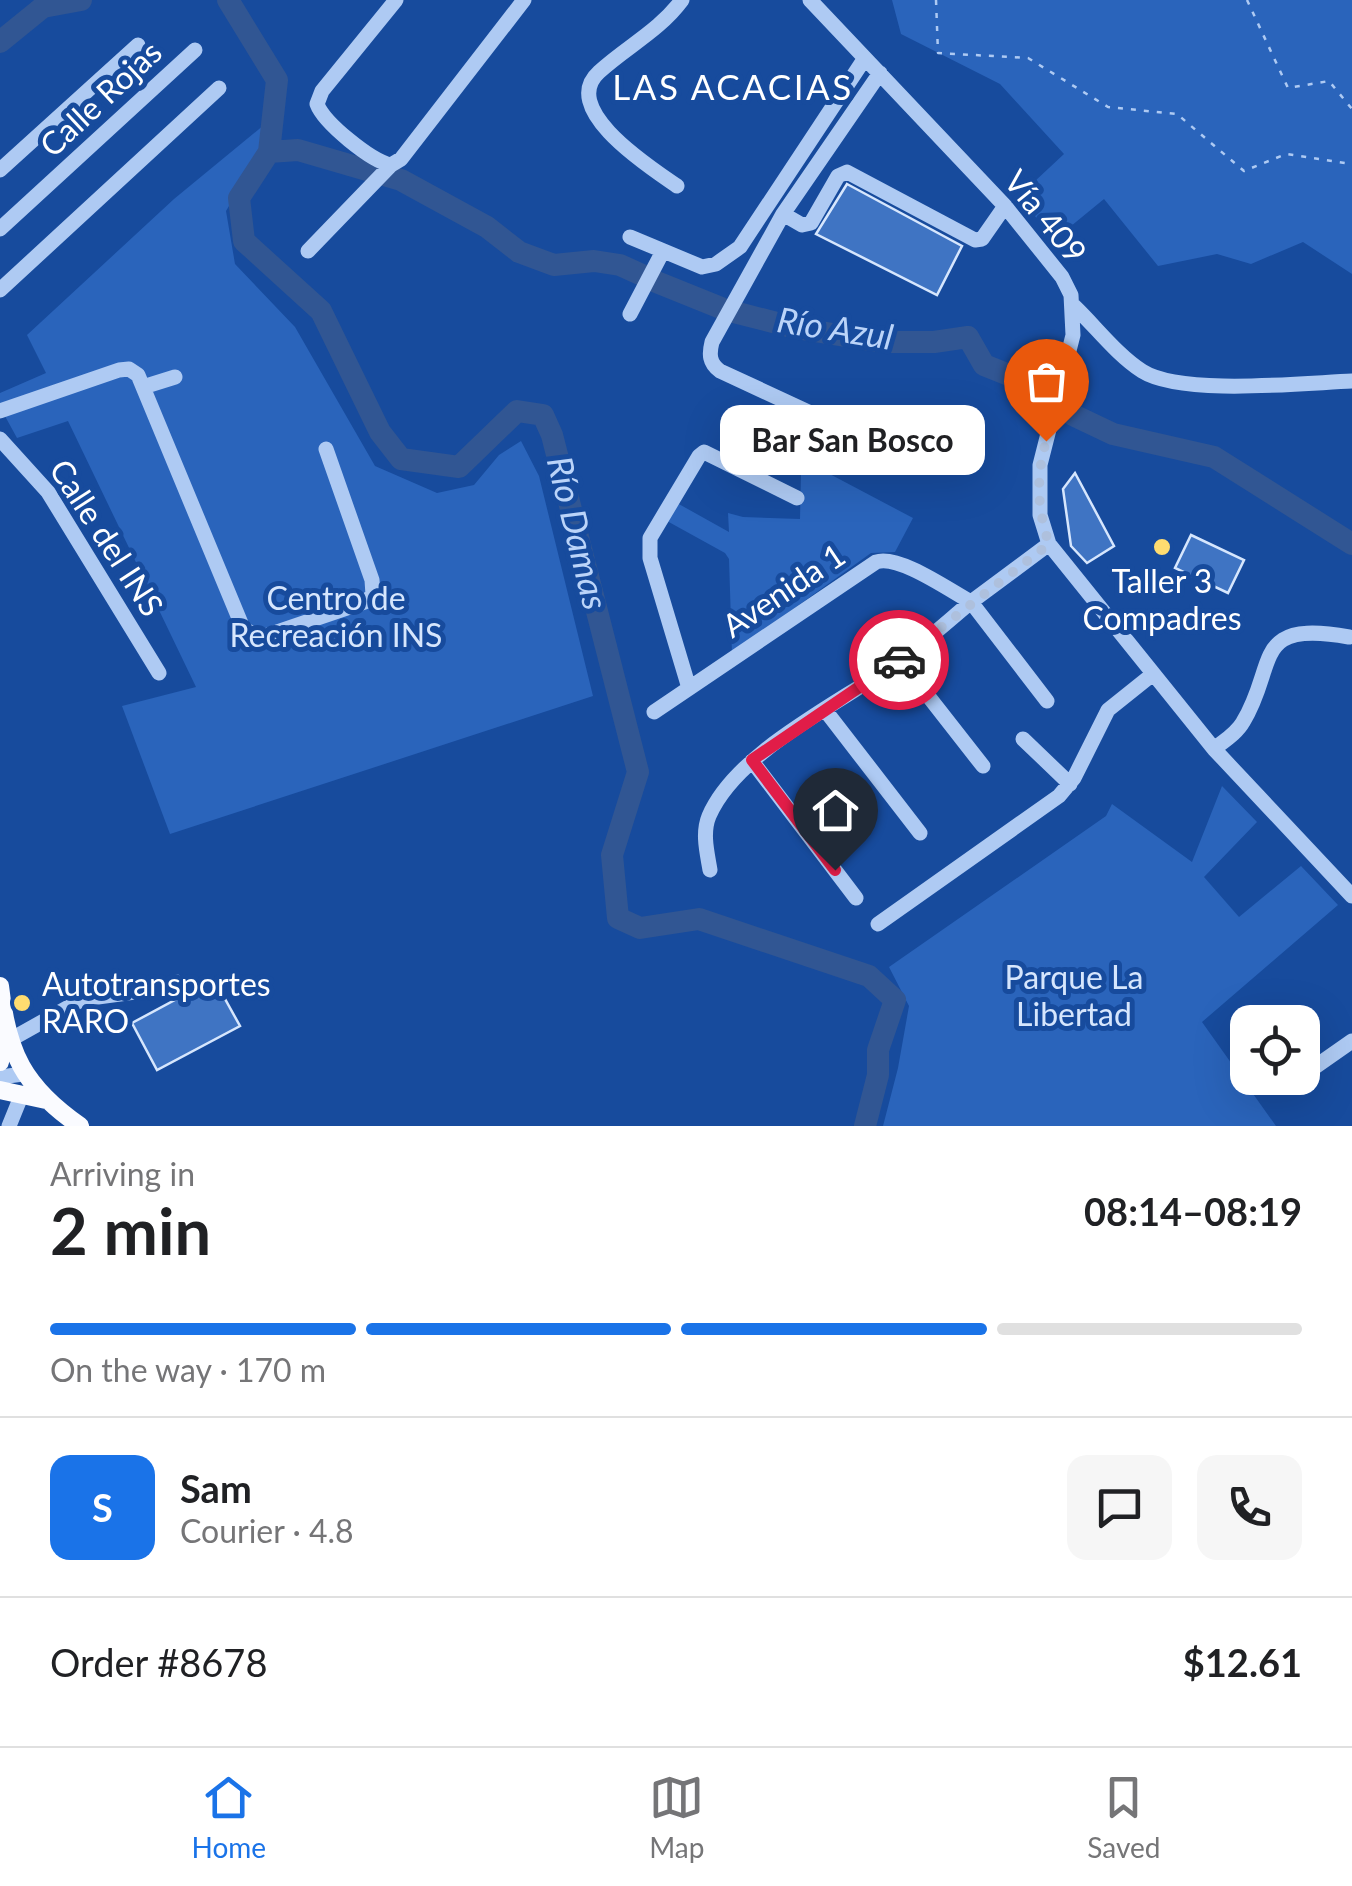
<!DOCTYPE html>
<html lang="en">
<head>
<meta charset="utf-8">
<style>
  :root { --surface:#fff; --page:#f6f6f6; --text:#202124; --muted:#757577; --line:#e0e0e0; --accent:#1a73e8 }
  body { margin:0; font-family:Lato,sans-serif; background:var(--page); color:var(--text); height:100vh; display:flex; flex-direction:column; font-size:38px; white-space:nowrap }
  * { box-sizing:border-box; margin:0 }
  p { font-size:32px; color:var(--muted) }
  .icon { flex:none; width:55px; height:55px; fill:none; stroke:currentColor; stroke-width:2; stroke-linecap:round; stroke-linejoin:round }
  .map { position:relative; height:1126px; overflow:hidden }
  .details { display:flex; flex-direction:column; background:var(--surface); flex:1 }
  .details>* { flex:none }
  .tools { position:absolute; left:1230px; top:1005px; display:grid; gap:20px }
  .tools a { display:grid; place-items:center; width:90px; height:90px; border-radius:20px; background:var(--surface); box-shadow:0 10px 40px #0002; font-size:50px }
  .pin { position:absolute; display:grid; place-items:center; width:85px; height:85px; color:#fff; margin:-102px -42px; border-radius:50% 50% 50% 0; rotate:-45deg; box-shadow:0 0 10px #0007 }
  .pin .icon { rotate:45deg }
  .courier { position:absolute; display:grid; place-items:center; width:100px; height:100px; margin:-50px; border:8px solid #e11d48; border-radius:50%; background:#fff; color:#222; box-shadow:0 2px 12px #0007 }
  .bubble { position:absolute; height:70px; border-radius:20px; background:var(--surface); box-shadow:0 10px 40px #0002; font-size:32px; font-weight:700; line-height:70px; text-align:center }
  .overview em { font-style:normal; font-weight:700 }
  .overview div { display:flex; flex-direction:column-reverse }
  .overview { display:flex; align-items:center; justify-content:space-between; height:170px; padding:0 50px }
  h1 { font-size:65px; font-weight:700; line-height:75px }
  .bar { display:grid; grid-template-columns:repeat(4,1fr); gap:15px 10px; align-content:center; height:120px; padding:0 50px }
  .bar i { height:12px; border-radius:8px; background:var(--line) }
  .bar .on { background:var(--accent) }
  .bar p { grid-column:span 4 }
  .line { display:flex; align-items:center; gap:25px; padding:0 50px; border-top:2px solid var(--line) }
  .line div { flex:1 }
  .round { display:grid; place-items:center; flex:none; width:105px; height:105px; border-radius:20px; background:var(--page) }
  .tabs { display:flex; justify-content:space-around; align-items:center; height:140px; border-top:2px solid var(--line); background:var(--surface); font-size:28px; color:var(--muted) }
  .tabs a { display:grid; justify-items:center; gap:5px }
  .tabs .on { color:var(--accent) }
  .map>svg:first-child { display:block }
</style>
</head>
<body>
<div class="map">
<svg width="1352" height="1126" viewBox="0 0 1352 1126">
  <rect width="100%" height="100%" fill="#174b9d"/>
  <path fill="#2a64bb" d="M892,0H1352V274L1303,242L1251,264L1217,254L1158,266L1104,199L1054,240L1019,196L1064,154L1000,84L901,34Z
    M264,125L262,150L226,211L235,264L295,327L375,466L437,493L474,485L499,455L521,441L539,476L593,696L170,834L122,706L196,687L68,421L17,438L0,407V393L46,373L27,335L174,199Z
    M807,462L913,518L895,552L871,553L732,653L729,559L725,553L667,521L677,503L729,532L728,513L743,517L800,519L801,474Z
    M1222,786L1257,822L1204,877L1239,917L1301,866L1338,905L1202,1022L1276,1126H883L898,1068L909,1006L889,967L1106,816L1112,804L1192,862Z"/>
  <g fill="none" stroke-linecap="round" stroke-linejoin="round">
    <path stroke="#315693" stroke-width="22" d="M228,0L277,80L269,152L239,198L244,241L321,311L380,432L401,459L459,467L517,411L543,415L552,435L638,772L612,855L618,918L640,928L699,919L869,976L895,1000L878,1050V1075L865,1126
      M0,42L43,7L81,0
      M269,152L298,150L401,180L487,227L519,252L554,265L594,261L620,265L642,275
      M654,281L721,308
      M734,312L796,328L882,342H934L968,337L984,365L1041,388L1073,415L1113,434L1214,457L1352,544"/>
  </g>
  <path fill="#3f74c3" stroke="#d6e6fd" stroke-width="2.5" d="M847,184L962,246L937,295L816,234Z
    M1075,473L1114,546L1087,563L1071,546L1063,489Z
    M1191,535L1244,560L1228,593L1175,568Z
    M214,979L240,1026L157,1070L132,1023Z"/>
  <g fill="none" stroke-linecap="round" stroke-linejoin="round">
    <path stroke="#aecaf3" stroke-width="2.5" stroke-dasharray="5 8" stroke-linecap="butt" d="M936,0L938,53L1028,58L1108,107L1177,114L1244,171L1286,154L1352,164
      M1247,0L1288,88L1329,81L1352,109"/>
    <path stroke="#aecaf3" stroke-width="15" d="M396,0L322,91L317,104C324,123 371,161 391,165L401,159L524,0
      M810,0L1005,206L1062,277L1071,295L1073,335L1040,465V515L1049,544L1214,749L1352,896
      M880,73L783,214L712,342C709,354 709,363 720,371L897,453
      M0,170L138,45
      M677,186C651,168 558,109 599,72C626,47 659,31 682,0
      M783,214L802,225L811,223L838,176L847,172L975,240L982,239L1005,206
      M0,229L195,50
      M630,237L702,267L716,264L740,247L865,58
      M308,251L391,165
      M0,290L219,88
      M1074,306C1096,327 1117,355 1142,371C1181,396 1303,383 1352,381
      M630,314L663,251
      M143,387L175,377
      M0,411L119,370L129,369L138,375L243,628L259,638L365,602L373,595L372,580L326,449
      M0,439L48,492L159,673
      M900,660L983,766
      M689,688L650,558V538L699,456L704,452L797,498
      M825,710L920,833
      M654,712L876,562C898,554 949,590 971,602L1049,544
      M1023,739L1070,784
      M1214,749C1224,741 1237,733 1243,722C1278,665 1250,619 1349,637
      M752,761L856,898
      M710,870C707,852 702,833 709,816C737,751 841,703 899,661C924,643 947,622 971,602L1047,701
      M878,924L1059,796L1074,778L1108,710L1153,674
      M8,1041L83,999L157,989L177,982
      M1302,1076L1352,1041
      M0,1077L23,1074
      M9,1126L22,1094"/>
    <path stroke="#fafbff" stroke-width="18" d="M0,986C7,1053 24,1087 80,1126
      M0,1062L4,1033
      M0,1090L46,1100"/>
  </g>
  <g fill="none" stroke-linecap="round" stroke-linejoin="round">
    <path stroke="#aec0dd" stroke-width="10" stroke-dasharray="0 18" d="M899,660L1049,544C1037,507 1036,478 1046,441"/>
    <path stroke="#e11d48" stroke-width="12" d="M835,870L752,760L899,660"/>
  </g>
  <g fill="#ffdc70" stroke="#174b9d" stroke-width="4">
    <circle cx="1162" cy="547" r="10"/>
    <circle cx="22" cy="1003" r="10"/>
  </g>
  <g text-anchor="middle" stroke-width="10" stroke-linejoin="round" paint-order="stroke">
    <g font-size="32" fill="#fff" stroke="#174b9d">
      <text transform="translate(101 99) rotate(-43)" y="11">Calle Rojas</text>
      <text transform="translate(1045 217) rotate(51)" y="11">Vía 409</text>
      <text transform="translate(106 538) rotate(57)" y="11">Calle del INS</text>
      <text transform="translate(784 591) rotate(-34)" y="11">Avenida 1</text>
    </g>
    <g font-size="32" fill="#fff" stroke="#174b9d">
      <text x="1162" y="593">Taller 3<tspan x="1162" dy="37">Compadres</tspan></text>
      <text x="42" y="996" text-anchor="start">Autotransportes<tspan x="42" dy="37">RARO</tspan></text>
    </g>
    <g font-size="32" fill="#d6e6fd" stroke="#174b9d">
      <text x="336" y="610">Centro de<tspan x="336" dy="37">Recreación INS</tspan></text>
      <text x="1074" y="989">Parque La<tspan x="1074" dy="37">Libertad</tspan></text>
    </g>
    <g font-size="35" letter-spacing="2.5" fill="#fff" stroke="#174b9d">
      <text x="733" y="100">LAS ACACIAS</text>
    </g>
    <g font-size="35" font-style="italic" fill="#bbd4f9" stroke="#174b9d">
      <text transform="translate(835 329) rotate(9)" y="12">Río Azul</text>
      <text transform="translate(577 533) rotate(76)" y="12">Río Damas</text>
    </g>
  </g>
</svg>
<div class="tools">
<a><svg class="icon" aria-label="locate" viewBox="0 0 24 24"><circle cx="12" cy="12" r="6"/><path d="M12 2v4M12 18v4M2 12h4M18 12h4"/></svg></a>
</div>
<div class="pin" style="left:1046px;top:441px;background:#ea580c"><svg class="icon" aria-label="bag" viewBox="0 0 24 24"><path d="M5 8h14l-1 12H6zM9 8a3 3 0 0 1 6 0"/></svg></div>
<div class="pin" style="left:835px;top:870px;background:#1f2937"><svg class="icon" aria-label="home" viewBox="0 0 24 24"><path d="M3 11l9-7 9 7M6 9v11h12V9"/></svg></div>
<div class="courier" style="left:899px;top:660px"><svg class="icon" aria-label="car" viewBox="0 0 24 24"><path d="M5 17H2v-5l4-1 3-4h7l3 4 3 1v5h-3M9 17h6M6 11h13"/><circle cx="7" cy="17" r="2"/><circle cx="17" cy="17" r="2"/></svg></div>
<div class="bubble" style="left:720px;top:405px;width:265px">Bar San Bosco</div>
</div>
<section class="details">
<div class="overview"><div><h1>2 min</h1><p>Arriving in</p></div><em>08:14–08:19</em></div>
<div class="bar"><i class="on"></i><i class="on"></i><i class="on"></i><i></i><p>On the way · 170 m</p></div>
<div class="line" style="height:180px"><b class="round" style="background:var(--accent);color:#fff">S</b><div><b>Sam</b><p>Courier · 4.8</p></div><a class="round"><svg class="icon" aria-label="chat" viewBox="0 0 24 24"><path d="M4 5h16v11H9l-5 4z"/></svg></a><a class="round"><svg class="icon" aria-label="phone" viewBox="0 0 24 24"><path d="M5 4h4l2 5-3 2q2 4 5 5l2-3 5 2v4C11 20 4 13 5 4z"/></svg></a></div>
<div class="line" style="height:130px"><div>Order #8678</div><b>$12.61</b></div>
</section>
<nav class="tabs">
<a class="on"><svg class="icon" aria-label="home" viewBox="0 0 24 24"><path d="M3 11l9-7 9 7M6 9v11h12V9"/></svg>Home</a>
<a><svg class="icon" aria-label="map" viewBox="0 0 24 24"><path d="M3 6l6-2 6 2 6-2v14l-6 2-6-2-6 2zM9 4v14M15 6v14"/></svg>Map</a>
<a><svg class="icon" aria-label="saved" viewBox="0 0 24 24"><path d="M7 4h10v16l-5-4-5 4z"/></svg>Saved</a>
</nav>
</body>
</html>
